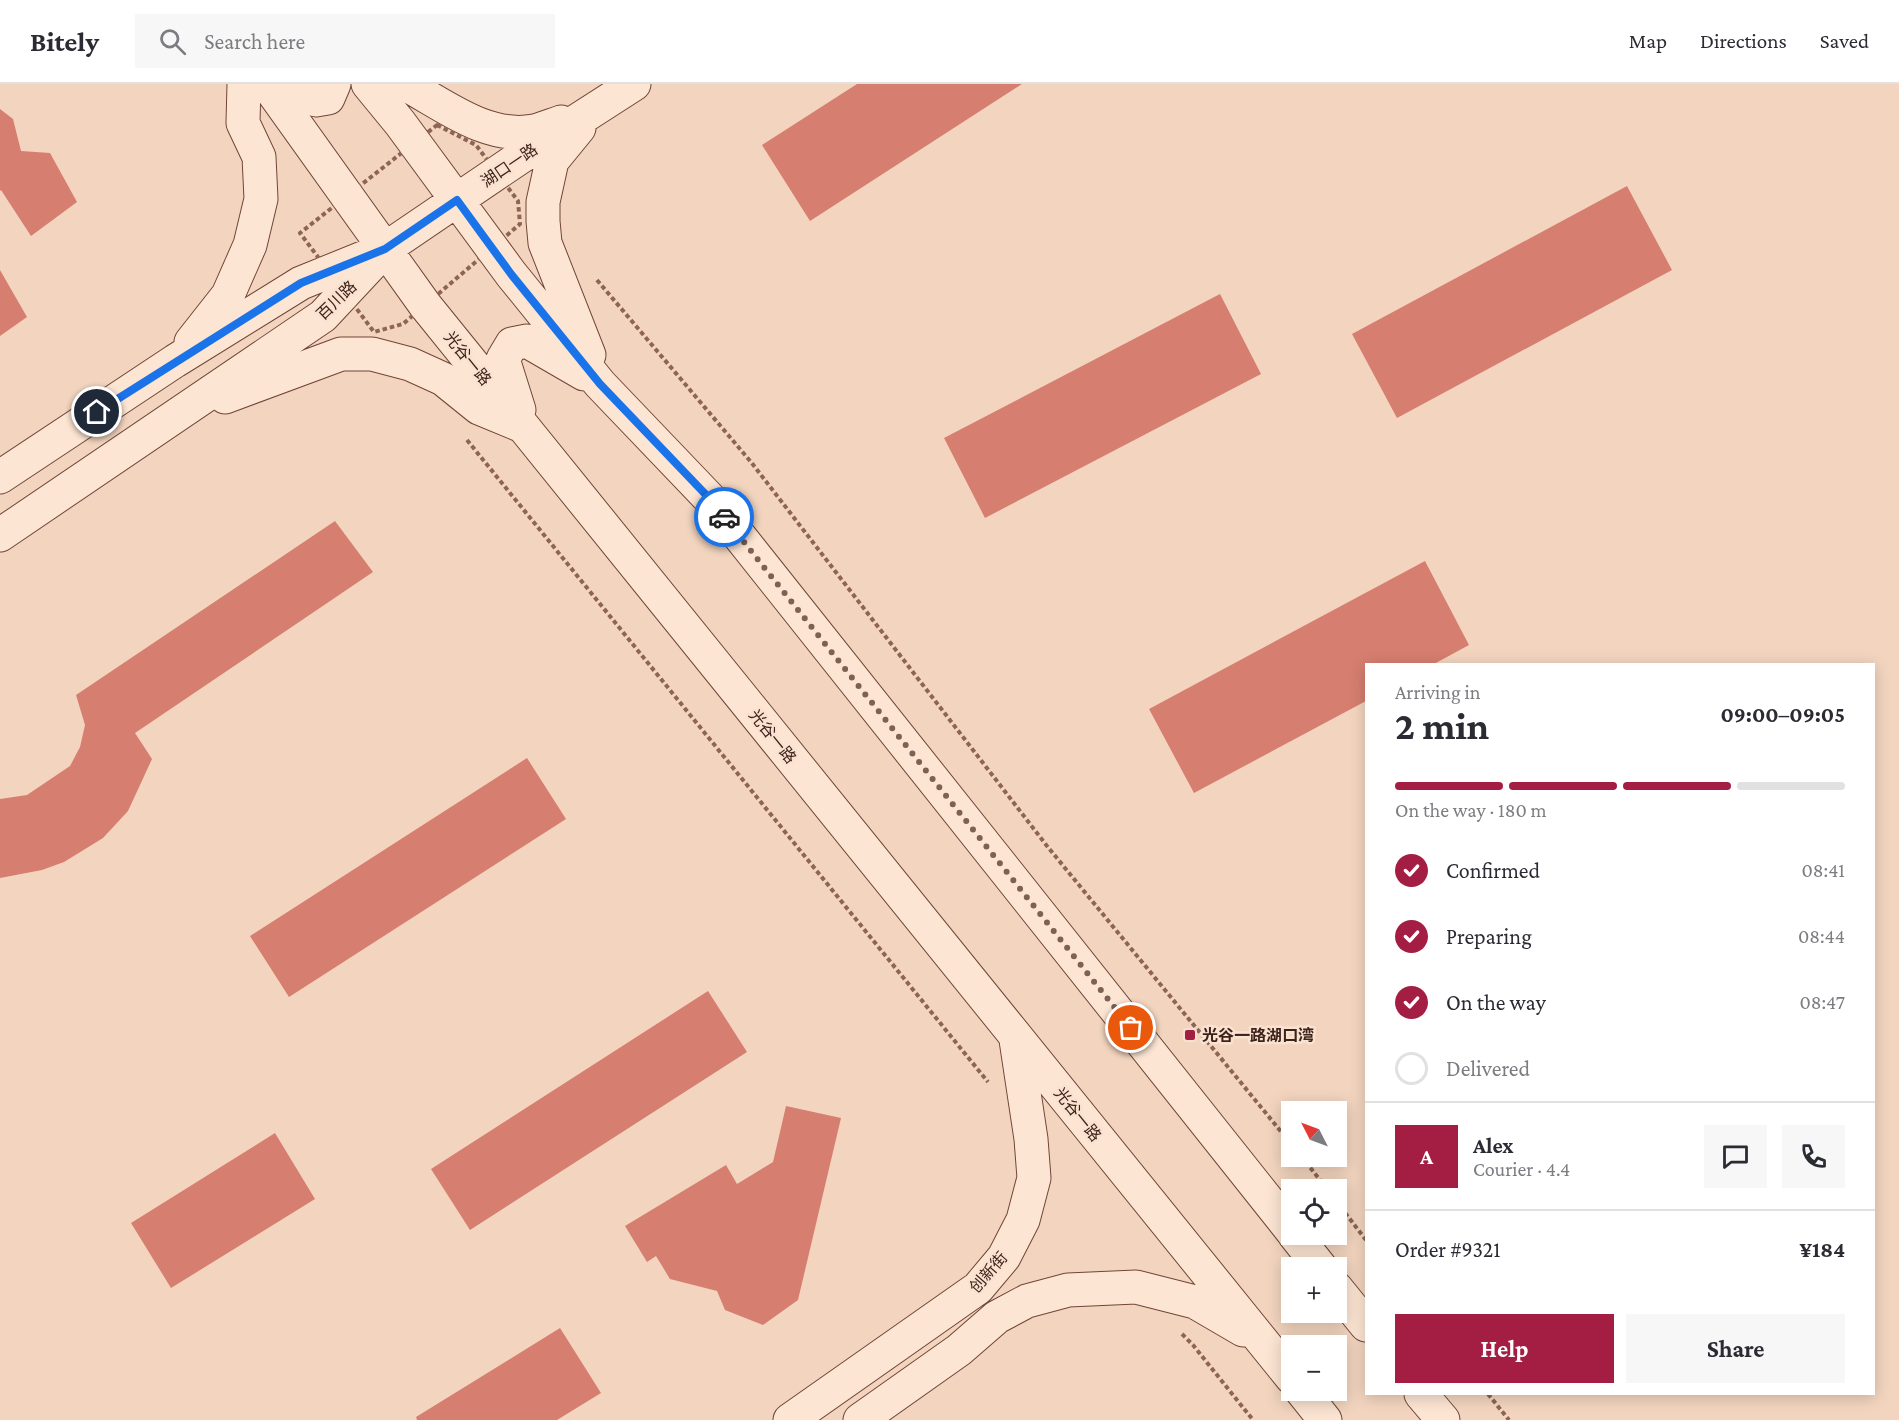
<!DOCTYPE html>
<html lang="en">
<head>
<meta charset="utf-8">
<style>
  :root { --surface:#fff; --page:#f7f7f7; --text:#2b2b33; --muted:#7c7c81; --line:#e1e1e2; --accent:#a41e44 }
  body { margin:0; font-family:"Crimson Pro","Noto Sans SC",serif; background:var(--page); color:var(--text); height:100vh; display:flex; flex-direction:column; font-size:22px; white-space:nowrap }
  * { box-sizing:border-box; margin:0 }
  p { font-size:20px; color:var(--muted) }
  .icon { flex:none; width:33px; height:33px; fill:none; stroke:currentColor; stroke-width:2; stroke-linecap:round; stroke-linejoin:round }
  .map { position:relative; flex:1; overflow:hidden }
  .panel { position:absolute; left:1365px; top:579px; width:510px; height:732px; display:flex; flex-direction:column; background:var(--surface); border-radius:0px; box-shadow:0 3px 15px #0003 }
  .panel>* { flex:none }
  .needle { width:39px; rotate:312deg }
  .fabs { position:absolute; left:1281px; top:1017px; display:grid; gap:12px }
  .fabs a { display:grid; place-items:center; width:66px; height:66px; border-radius:0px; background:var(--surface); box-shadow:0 3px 15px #0003; font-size:30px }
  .pin { position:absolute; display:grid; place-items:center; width:51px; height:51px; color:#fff; margin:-26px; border:3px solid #fff; border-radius:50%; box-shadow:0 2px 6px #0007 }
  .courier { position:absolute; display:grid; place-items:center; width:60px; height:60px; margin:-30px; border:4px solid #1a73e8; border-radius:50%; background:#fff; color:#222; box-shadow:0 2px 8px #0007 }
  .overview em { font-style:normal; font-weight:700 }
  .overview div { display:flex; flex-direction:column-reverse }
  .overview { display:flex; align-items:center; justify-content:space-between; height:102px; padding:0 30px }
  h1 { font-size:39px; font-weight:700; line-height:45px }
  .bar { display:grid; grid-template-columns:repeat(4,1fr); gap:9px 6px; align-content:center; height:72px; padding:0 30px }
  .bar i { height:8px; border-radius:4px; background:var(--line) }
  .bar .active { background:var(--accent) }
  .bar p { grid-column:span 4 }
  .line { display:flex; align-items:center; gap:15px; padding:0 30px; border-top:2px solid var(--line) }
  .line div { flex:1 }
  .round { display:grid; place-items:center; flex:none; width:63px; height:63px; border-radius:0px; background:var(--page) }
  ol { padding:0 30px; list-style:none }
  li { display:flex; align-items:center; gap:18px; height:66px }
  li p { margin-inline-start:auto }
  li .icon { padding:6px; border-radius:50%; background:var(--accent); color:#fff; stroke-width:4 }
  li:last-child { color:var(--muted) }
  li i { width:33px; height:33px; border:3px solid var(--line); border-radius:50% }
  .primary-button { display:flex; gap:12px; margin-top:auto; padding:12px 30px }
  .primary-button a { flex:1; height:69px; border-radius:0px; background:var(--accent); color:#fff; font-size:24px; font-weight:700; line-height:69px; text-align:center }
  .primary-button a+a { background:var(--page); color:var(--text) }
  header { display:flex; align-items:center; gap:36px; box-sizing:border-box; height:84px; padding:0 30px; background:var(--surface); border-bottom:2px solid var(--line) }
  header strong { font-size:28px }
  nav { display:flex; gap:33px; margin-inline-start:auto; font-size:21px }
  .search { width:420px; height:54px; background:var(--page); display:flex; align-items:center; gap:15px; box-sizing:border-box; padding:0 21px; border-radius:0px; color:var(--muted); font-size:22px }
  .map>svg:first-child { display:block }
</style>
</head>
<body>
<header>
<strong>Bitely</strong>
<div class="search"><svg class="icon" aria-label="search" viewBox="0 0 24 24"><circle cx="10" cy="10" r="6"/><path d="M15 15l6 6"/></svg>Search here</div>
<nav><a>Map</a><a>Directions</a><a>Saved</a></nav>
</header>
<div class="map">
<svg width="1899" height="1336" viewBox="0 0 1899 1336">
  <rect width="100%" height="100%" fill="#f3d5bf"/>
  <path fill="#d67e70" d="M857,0H1022L810,137L762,61Z
    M0,25L13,35L21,67L50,69L77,118L31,152L1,106L0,107Z
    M1627,102L1672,186L1397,334L1352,250Z
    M0,186L27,233L0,252Z
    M1220,210L1261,290L985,434L944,354Z
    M335,437L373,488L135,649L152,675L128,727L103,754L64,778L42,786L0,794V715L27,711L70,682L80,663L85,641L76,611Z
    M1425,477L1469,561L1434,580H1366V617L1194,709L1149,625Z
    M527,674L566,735L289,913L250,852Z
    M708,907L747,968L470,1146L431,1085Z
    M786,1022L841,1034L798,1216L763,1241L725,1226L717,1207L670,1195L656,1172L647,1178L625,1142L726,1081L737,1100L773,1078Z
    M275,1049L315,1115L171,1204L131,1139Z
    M560,1244L601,1309L557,1336H417L416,1333Z"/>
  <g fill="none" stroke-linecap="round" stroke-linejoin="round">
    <defs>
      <path id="secondary" d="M267,0L425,221L1292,1294
        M289,0L316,16L328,14L334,0
        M368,0L400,39L511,190L600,300L710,415L1292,1147
        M405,0C444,21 487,56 534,47C543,45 552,41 561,38
        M579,44L552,77L543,118V137L545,159L589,271
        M191,258L228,211L250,161L261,115L259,73L243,39L244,0
        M225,313L341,270H372L410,280L443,295L479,324L520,341
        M519,326L503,275L512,260L527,257L584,290
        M0,393L175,277L301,199L385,165L519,74L634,0
        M0,451L323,232L378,173
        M1294,1150L1321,1184
        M1336,1204L1366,1241
        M1301,1306L1325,1336
        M1421,1310L1443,1336
        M790,1336L978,1204L1004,1173L1023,1136L1034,1094L1031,1055L1016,956
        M860,1336L959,1266L997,1233L1027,1217L1068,1206L1136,1203L1195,1218L1243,1246"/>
    </defs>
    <use href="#secondary" stroke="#704538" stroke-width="35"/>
    <path stroke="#8e6455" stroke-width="4" stroke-dasharray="4.5 3" stroke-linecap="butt" d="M437,41L476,61L518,117L520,140L403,240L374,248L300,149Z
      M597,196L751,378L1047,762L1292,1061
      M467,356L988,998
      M1301,1072L1328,1106
      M1336,1117L1366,1156
      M1182,1250L1193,1261L1253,1336
      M1488,1310L1509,1336"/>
    <use href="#secondary" stroke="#fde5d3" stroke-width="33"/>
  </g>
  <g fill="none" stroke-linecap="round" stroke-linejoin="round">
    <path stroke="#7c6154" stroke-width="6" stroke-dasharray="0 10.8" d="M724,433L1131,944"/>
    <path stroke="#1a73e8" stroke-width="8" d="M97,328L301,199L385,165L457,116L511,190L600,300L710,415L724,433"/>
  </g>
  <rect fill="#a41e44" stroke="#f9e2cf" stroke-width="2" x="1184" y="945" width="12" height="12" rx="3"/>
  <g text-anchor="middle" stroke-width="5" stroke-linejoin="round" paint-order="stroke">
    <g font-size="16" fill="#3c221b" stroke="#f9e2cf">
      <text transform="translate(509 81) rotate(-34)" y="6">湖口一路</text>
      <text transform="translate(336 216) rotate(-44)" y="6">百川路</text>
      <text transform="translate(468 274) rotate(51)" y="6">光谷一路</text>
      <text transform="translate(773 652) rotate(51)" y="6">光谷一路</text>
      <text transform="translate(1078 1030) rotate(51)" y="6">光谷一路</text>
      <text transform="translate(988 1188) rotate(-49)" y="6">创新街</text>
    </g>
    <g font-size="16" font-weight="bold" fill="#3c221b" stroke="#f9e2cf" text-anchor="start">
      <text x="1202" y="957">光谷一路湖口湾</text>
    </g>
  </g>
</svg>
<div class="fabs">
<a><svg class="needle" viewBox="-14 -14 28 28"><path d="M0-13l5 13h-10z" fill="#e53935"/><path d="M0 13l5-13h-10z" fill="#7c7c81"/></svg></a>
<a><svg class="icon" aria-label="locate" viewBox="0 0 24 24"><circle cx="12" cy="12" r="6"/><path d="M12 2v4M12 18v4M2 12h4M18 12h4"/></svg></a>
<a>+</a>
<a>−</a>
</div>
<div class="pin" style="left:1131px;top:944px;background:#ea580c"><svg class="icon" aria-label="bag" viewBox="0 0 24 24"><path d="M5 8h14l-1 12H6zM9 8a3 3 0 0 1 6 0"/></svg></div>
<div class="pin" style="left:97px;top:328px;background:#1f2937"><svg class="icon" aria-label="home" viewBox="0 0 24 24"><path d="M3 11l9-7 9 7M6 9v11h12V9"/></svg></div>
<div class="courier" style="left:724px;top:433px"><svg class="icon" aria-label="car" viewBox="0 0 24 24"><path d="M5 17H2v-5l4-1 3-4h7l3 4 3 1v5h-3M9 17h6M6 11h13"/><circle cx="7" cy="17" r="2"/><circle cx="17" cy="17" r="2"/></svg></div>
<section class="panel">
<div class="overview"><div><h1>2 min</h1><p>Arriving in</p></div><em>09:00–09:05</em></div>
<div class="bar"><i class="active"></i><i class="active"></i><i class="active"></i><i></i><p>On the way · 180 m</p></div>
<ol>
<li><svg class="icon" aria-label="check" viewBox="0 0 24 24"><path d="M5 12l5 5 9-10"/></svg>Confirmed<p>08:41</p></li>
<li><svg class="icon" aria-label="check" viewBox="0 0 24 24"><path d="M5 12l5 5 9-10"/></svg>Preparing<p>08:44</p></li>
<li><svg class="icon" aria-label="check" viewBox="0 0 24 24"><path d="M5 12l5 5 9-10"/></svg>On the way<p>08:47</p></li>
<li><i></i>Delivered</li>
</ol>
<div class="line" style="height:108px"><b class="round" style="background:var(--accent);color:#fff">A</b><div><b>Alex</b><p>Courier · 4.4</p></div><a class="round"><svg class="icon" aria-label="chat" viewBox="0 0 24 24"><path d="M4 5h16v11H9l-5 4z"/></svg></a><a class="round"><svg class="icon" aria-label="phone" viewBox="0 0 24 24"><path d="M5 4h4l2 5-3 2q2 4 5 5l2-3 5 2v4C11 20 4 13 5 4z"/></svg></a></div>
<div class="line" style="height:78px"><div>Order #9321</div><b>¥184</b></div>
<div class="primary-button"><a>Help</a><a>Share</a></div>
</section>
</div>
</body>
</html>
